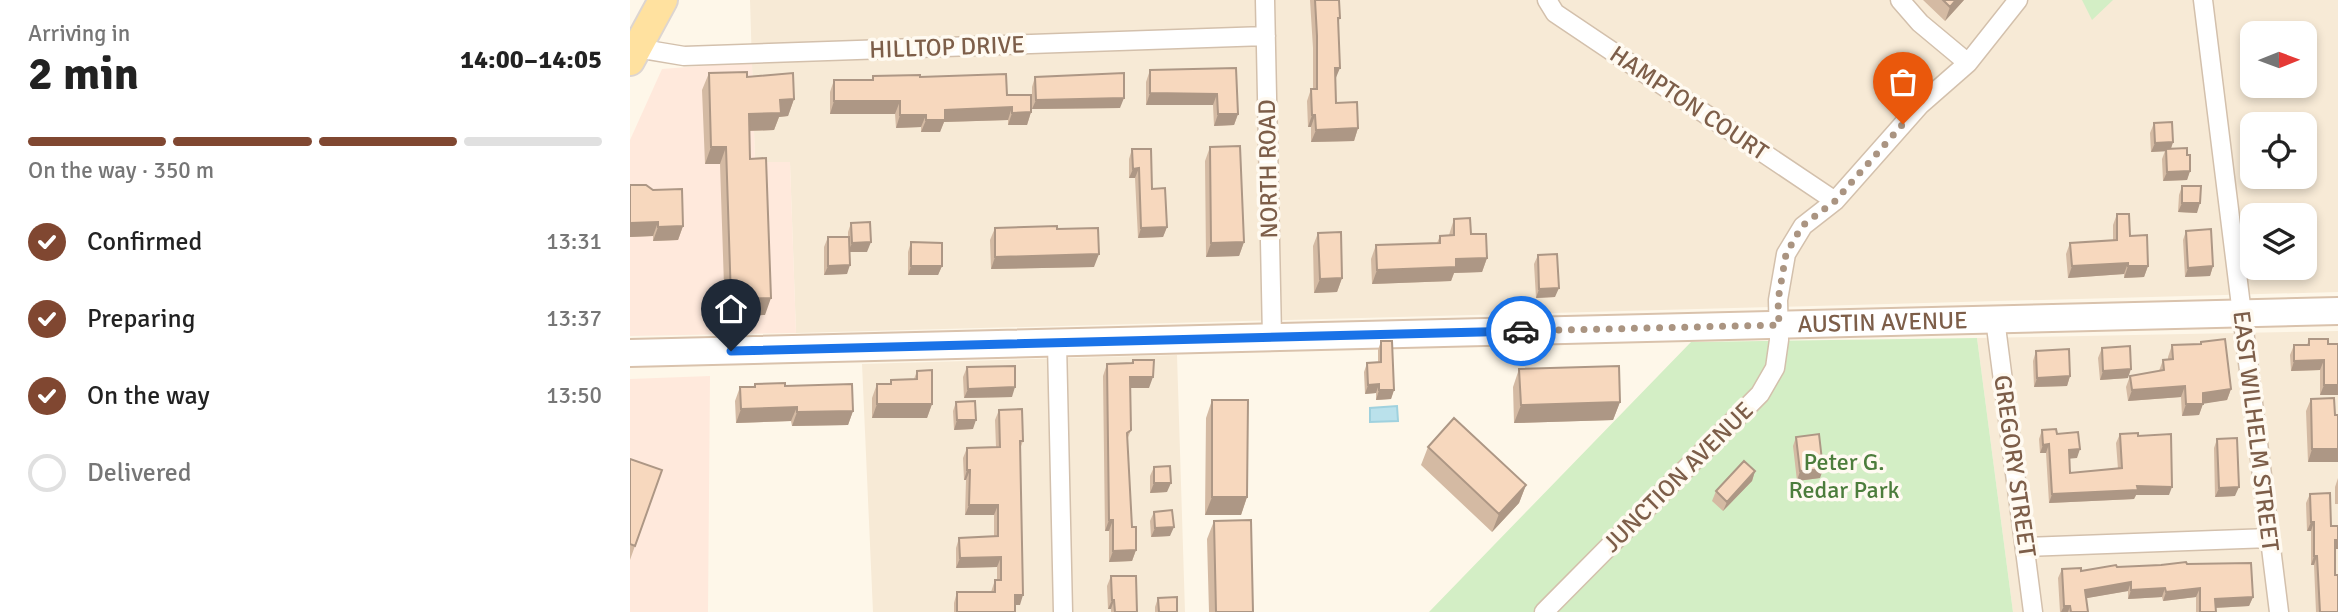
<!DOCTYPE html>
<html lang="en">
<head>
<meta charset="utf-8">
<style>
  :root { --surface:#fff; --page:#f2f2f2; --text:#222; --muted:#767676; --line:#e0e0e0; --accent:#804731 }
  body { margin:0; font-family:Signika,sans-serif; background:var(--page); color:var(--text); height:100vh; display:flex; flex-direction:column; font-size:26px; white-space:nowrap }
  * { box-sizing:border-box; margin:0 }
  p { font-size:23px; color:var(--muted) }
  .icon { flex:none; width:38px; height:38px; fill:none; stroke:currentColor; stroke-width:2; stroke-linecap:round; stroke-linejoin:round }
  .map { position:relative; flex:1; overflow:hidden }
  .side { display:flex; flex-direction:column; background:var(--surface); width:630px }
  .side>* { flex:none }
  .needle { width:46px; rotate:89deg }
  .fabs { position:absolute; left:1610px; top:21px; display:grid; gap:14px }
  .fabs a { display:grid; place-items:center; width:77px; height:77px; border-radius:14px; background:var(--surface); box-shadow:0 4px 10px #0003; font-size:35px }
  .pin { position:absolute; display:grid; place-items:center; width:60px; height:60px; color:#fff; margin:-72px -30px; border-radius:50% 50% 50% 0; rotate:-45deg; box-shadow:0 0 7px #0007 }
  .pin .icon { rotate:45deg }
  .courier { position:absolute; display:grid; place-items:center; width:70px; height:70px; margin:-35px; border:5px solid #1a73e8; border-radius:50%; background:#fff; color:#222; box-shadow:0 2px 9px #0007 }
  .summary em { font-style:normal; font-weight:700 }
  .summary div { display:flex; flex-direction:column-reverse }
  .summary { display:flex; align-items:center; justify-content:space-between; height:119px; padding:0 28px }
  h1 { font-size:46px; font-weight:700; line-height:52px }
  .bar { display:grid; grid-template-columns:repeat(4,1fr); gap:10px 7px; align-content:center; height:84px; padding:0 28px }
  .bar i { height:9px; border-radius:5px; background:var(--line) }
  .bar .current { background:var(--accent) }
  .bar p { grid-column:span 4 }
  ol { padding:0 28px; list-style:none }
  li { display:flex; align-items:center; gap:21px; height:77px }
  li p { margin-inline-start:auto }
  li .icon { padding:7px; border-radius:50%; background:var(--accent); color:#fff; stroke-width:4 }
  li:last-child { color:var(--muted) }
  li i { width:38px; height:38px; border:4px solid var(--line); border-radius:50% }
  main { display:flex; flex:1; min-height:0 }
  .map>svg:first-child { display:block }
</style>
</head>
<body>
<main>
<section class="side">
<div class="summary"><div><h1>2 min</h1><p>Arriving in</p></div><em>14:00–14:05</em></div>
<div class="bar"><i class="current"></i><i class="current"></i><i class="current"></i><i></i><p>On the way · 350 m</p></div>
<ol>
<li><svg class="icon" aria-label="check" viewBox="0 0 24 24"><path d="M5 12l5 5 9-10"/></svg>Confirmed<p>13:31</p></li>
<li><svg class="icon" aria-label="check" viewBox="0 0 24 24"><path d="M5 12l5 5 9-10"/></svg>Preparing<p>13:37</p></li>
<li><svg class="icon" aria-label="check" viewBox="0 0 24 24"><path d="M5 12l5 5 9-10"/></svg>On the way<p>13:50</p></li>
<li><i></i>Delivered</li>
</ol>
</section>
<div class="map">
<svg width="1708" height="612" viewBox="0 0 1708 612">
  <rect width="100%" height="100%" fill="#fef7e9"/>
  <path fill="#f7ead6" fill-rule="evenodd" d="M120,0H1708V292L166,333L160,163H125ZM1622,33H1675V86H1622ZM1622,124H1675V177H1622ZM1622,215H1675V268H1622Z
    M1708,331V612H1383L1347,338Z
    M547,355L555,612H243L232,364Z"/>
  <path fill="#ffe9dc" d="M122,62L125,162H160L166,333L0,336V140L32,69Z
    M80,376L78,612H0V379Z"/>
  <path fill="#d3eec5" d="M1452,0H1483L1462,20Z
    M1347,338L1383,612H799L1061,342Z"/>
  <path fill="#bae1eb" stroke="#9fd1de" stroke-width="2" d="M767,406L768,421L740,422V408Z"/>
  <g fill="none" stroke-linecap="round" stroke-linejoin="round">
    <defs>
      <path id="street" d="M635,0L642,337
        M917,0L925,13L1205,201
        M1270,0L1290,23L1338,63
        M1573,0L1649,612
        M0,47L54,56L636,36
        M1365,319L1403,612
        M427,343L433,612
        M1396,547L1640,538
        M914,612L1130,394L1145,368L1149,340L1148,300L1156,254L1173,226L1205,201L1290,105L1338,63L1388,0"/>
      <g id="secondary">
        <path id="s1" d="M0,353L1708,311"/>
      </g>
      <path id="primary" d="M0,61L33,0"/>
    </defs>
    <use href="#street" stroke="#d3c0ac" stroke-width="21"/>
    <use href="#secondary" stroke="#d9c2ac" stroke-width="30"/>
    <use href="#primary" stroke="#ddd5d0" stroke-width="32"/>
    <use href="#street" stroke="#fff" stroke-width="18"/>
    <use href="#secondary" stroke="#fff" stroke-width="26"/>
    <use href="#primary" stroke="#ffe19f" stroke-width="28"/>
  </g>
  <path fill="#d4baa3" d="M680,0H709L710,18L708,23L705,80L706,103L728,128L724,141L681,142V127H678L677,101L681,89H683V48Z
    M1293,0H1334L1315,21Z
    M606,68L608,114L604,125L584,126L583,105H516V82L520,70Z
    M79,73L117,77L164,99L158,116L149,117L144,130L119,131L120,159L135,315L95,316L90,164H75L72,90Z
    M243,76L290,77L377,95L401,112L397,125H378V120L314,122L310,132H291V127L266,128L265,114H200V92L204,80H242Z
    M405,77L490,108L402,109V87Z
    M1524,123L1543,142L1541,149L1557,155L1560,171L1557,180L1533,181L1532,159L1535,151L1521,152L1520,133Z
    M580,147L614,242L609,256L576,257L575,161Z
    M502,149L537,227L533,237L508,238L505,178H499V159Z
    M0,185L23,190L53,226L48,240L23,241V236L0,237Z
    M1552,186L1567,213L1548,212L1549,195Z
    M1487,214L1518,266L1514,277L1494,278V274L1438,278L1436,254L1440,243L1483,240V225Z
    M824,219L841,234L857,258L852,272L824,273L821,281L742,284L741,259L746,245L807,243L810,236L819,235Z
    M221,223L237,252H220L217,274L194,275V247L198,237H218V232Z
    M365,228L427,229L464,267L361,269L360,240Z
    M1556,231L1583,266L1580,276L1555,277L1553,240Z
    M688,233L712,278L707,292L684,293L683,246Z
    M281,242L312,266L308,275H278V252Z
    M908,255L925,297L906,298L904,264Z
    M1679,339L1698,344H1708V395H1690V370L1661,371L1660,355L1664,345H1677Z
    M751,341L764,390L761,399L746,400V393L735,394L734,372L737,363L748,362V350Z
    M1571,342L1601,389L1597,400L1573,403L1569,415L1552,416L1551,397L1498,401L1496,387L1500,376L1529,371L1533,360H1538V357L1542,345L1570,344Z
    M1472,348L1498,378L1470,380L1468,358Z
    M1406,351L1440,376L1437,386L1404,387L1403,361Z
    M503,360L519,388H500L501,430L497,440L502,527L506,550L502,561L479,562V531H475L473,376L477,364L501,363Z
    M337,367L382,397L334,398L333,377Z
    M889,369L990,402L983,420L884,423L883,387Z
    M287,371L302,404L297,418H242V398L247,384H260L261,380L284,379Z
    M125,384L155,386L223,411L218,425L162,426L161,421L106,423L105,401L110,387H123Z
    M1681,399L1705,415H1708V462H1678L1676,411Z
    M582,400L617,497L611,515H575L576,418Z
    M326,402L343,429L324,430L323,411Z
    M369,410L393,441L390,449V605H385V612H324V603L327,592H361L365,580H367V567L326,568V548L329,538L364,536V515H335L336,480H334L333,458L337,448L366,447L365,420Z
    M1412,430L1427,434L1447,458H1440V473L1488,469L1486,443L1490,434L1508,436L1539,495H1506L1504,499L1419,503L1416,453H1410L1409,439Z
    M1166,437L1193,469L1190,478L1167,481L1163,446Z
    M1587,439L1605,496L1585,497L1584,448Z
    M798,447L896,485L889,503L862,532L791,465Z
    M0,459L32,470L0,560Z
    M524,467L537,492L520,493V476Z
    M1125,471L1122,481L1093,511L1082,501L1086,491Z
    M1708,478V504H1705V487Z
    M1680,494L1701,526H1708V549H1705V575L1708,612H1686L1684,565H1681V531H1677L1676,503Z
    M524,512L540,536L521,537L520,521Z
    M584,521L623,612H579L577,539Z
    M1557,564L1623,597L1619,606L1586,608V612H1566V597L1533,601L1532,597L1498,599V591L1456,598L1458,612H1430L1428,578L1432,569L1451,571L1487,567Z
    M481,576L507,612H481V609H478L477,586Z
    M528,598L547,612H525V607Z"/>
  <path fill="#ad9785" d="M1326,0H1334L1315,21L1320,7Z
    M705,68H710L705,80Z
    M520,93L587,94L583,105H516Z
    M494,98L490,108L402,109L406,100Z
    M164,99L158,116L149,117L144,130L112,131L119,114L150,100Z
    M204,101H270L265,114H200Z
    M382,107L378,120L314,122L310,132H291L296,120L315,110Z
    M401,112L397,125H378L382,113Z
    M588,114H608L604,125L584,126Z
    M270,115H296L291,127L266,128Z
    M682,115H685L681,127H678Z
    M728,128L724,141L681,142L686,130Z
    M1543,142L1540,151L1521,152L1525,143Z
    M81,147H96L90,164H75Z
    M509,168L505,178H499L503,169Z
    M1560,171L1557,180L1533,181L1537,172Z
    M1552,203H1570L1567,213L1548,212Z
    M28,222L23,236L0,237V223Z
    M53,226L48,240L23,241L28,227Z
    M537,227L533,237L508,238L511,228Z
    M241,242L237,252H218L222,243Z
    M614,242L609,256L576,257L581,243Z
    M469,254L464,267L361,269L365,257Z
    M857,258L852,272L824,273L821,281L742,284L747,270L826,259Z
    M1498,263L1494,274L1438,278L1442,266Z
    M220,265L217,274L194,275L198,266Z
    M281,266H312L308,275H278Z
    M1498,266H1518L1514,277L1494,278Z
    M1583,266L1580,276L1555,277L1558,268Z
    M712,278L707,292L684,293L690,279Z
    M929,288L925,297L906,298L909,289Z
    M141,298L135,315L95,316L101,299Z
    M1694,360L1690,370L1661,371L1664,361Z
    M1501,369L1498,378L1470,380L1473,371Z
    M1440,376L1437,386L1404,387L1407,378Z
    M500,377H523L519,388H496Z
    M749,384L746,393L735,394L738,385Z
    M1694,385H1708V395H1690Z
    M1555,386L1551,397L1498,401L1502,390Z
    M385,387L382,397L334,398L338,389Z
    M1601,389L1597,400L1572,404H1573L1569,415L1552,416L1556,404L1573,393Z
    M749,390H764L761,399L746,400Z
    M990,402L983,420L884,423L891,405Z
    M247,404H302L297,418H242Z
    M167,407L161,421L106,423L111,409Z
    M223,411L218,425L162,426L167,412Z
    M327,420H346L343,429L324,430Z
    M1419,444L1416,453H1410L1413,445Z
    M1450,449L1447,458L1436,459L1439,450Z
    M1682,449H1708V462H1678Z
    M1193,469L1190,478L1167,481L1170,471Z
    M337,470H340L336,480H334Z
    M1125,471L1122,481L1093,511L1097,502Z
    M524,483H541L537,492L520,493Z
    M896,485L889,503L862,532L869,514Z
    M1507,486L1542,487L1539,495H1506L1504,499L1419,503L1422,494Z
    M1609,487L1605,496L1585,497L1589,488Z
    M582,497H617L611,515H575Z
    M339,505H368L364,515H335Z
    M479,520H483L479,531H475Z
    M1681,522H1684L1681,531H1677Z
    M544,527L540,536L521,537L525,528Z
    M1705,540H1708V549H1702Z
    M506,550L502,561L479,562L483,551Z
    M1684,556H1687L1684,565H1681Z
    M371,557L367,567L326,568L330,558Z
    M1501,582L1498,591L1452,599L1455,590Z
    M1535,588L1532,597L1498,599L1501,590Z
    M1570,588L1566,597L1533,601L1536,592Z
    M385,595H393L390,605H381Z
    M1623,597L1619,606L1582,608L1585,599Z
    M482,600H484L481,609H478Z
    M1434,606H1440L1438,612H1431Z"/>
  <path fill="#f7d8be" stroke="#ad9785" stroke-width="2" d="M685,0H709L710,18H708L710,68H705L706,103L727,102L728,128L686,130L685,115H682L681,89H687V36Z
    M1313,0H1326L1320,7Z
    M606,68L608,114H588L587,94L520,93V70Z
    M117,72V77L163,73L164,99L150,100L151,113L119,114L120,159L136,158L141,298L101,299L96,147H81L79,73Z
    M494,73V98L406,100L405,77Z
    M376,74L377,95H401V112L382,113V107L315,110V120H296V115H270V101H204V80H243V76L290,75V77Z
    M1542,122L1543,142L1525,143L1524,123Z
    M610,146L614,242L581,243L580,147Z
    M1557,148V155H1560V171L1537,172L1536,149Z
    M502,149H521L522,189L535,188L537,227L511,228L509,168L503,169Z
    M0,185H16L23,190L52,189L53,226L28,227V222L0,223Z
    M1552,186H1571L1570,203H1552Z
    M1487,214H1499L1500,236L1517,235L1518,266H1498V263L1442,266L1440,243L1487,240Z
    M840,218L841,234H856L857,258L826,259V267L747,270L746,245L810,243V236L824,235V219Z
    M240,222L241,242L222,243L221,223Z
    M427,226V229L468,228L469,254L365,257V228Z
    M1581,229L1583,266L1558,268L1556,231Z
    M711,232L712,278L690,279L688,233Z
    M198,237H219L220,265L198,266Z
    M281,242L312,243V266H281Z
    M927,254L929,288L909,289L908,255Z
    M1595,339L1601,389L1573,393V404H1556L1555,386L1502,390L1500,376L1534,370L1533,360L1543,359L1542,345L1571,344V342Z
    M1679,339H1698V344H1708V385H1694V360L1664,361V345H1679Z
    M751,341H762L764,390H749V384L738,385L737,363L751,362Z
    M1500,346L1501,369L1473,371L1472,348Z
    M1439,349L1440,376L1407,378L1406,351Z
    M503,360H524L523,377H500L501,430L497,433L502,527H506V550L483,551V520H479L477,364L503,363Z
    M385,366V387L338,389L337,367Z
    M989,366L990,402L891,405L889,369Z
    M302,370V404H247V384H261V380L287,379V371Z
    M155,383V386L222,384L223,411L167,412V407L111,409L110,387H125V384Z
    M1704,398L1705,415H1708V449H1682L1681,399Z
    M582,400H618L617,497H582Z
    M345,401L346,420H327L326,402Z
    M392,409L393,441H390L393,595H385V612H327V592H365V580H371V557L330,558L329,538L368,536V505H339L340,470H337V448L370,447L369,410Z
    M824,418L896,485L869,514L798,447Z
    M1426,429L1427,434L1448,432L1450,449L1439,450L1440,473L1492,468L1490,434L1508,433V436L1541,434L1542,487L1507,486L1508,490L1422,494L1419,444L1413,445L1412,430Z
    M1189,434L1193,469L1170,471L1166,437Z
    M1607,438L1609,487L1589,488L1587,439Z
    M0,459L32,470L5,546L0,544Z
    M1114,461L1125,471L1097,502L1086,491Z
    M540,466L541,483H524V467Z
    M1700,493L1701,526H1708V540H1705V575H1708V612H1690L1687,556H1684V522H1681L1680,494Z
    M542,510L544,527L525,528L524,512Z
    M621,520L623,612H586L584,521Z
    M1556,562L1557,564L1621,563L1623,597L1585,599L1586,612H1570V588L1536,592L1535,588L1501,590V582L1455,590L1458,612H1441L1440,606H1434L1432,569L1451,568V571L1486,565L1487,567L1531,565Z
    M481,576H506L507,612H485L484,600H482Z
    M547,597V612H529L528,598Z"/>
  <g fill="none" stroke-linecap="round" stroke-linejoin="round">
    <path stroke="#aa9481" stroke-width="7" stroke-dasharray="0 12.6" d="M891,331L1149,325L1148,300L1156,254L1172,226L1205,201L1273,124"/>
    <path stroke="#1a73e8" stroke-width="9" d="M101,351L891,331"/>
  </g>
  <g text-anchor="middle" stroke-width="7" stroke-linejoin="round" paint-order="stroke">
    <g font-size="24" fill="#7d5e49" stroke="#fffaf1">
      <text transform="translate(317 47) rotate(-2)" y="8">HILLTOP DRIVE</text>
      <text transform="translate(1059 103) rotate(34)" y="8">HAMPTON COURT</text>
      <text transform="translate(638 169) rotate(-91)" y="8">NORTH ROAD</text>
      <text dy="8" stroke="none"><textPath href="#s1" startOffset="1253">AUSTIN AVENUE</textPath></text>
      <text transform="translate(1626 431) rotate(83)" y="8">EAST WILHELM STREET</text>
      <text transform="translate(1385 466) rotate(82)" y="8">GREGORY STREET</text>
      <text transform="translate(1048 477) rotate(-45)" y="8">JUNCTION AVENUE</text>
    </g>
    <g font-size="24" fill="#4c7d3c" stroke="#fffaf1">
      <text x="1214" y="470">Peter G.<tspan x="1214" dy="28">Redar Park</tspan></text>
    </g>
  </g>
</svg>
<div class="fabs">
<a><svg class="needle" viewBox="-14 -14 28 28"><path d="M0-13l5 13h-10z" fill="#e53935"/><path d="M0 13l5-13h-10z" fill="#767676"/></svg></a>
<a><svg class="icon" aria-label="locate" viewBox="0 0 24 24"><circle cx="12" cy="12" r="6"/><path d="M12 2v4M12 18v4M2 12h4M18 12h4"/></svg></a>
<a><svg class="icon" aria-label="layers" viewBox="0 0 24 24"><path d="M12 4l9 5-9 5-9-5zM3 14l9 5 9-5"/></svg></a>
</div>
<div class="pin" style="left:1273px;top:124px;background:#ea580c"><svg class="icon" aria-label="bag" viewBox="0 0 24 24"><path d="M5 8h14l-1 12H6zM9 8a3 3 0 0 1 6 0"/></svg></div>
<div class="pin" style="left:101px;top:351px;background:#1f2937"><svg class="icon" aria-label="home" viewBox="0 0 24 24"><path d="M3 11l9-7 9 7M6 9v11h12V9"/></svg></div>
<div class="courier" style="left:891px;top:331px"><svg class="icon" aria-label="car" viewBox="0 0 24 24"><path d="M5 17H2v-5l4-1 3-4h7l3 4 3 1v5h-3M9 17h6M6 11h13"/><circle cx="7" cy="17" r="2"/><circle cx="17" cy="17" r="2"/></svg></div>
</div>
</main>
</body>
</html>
